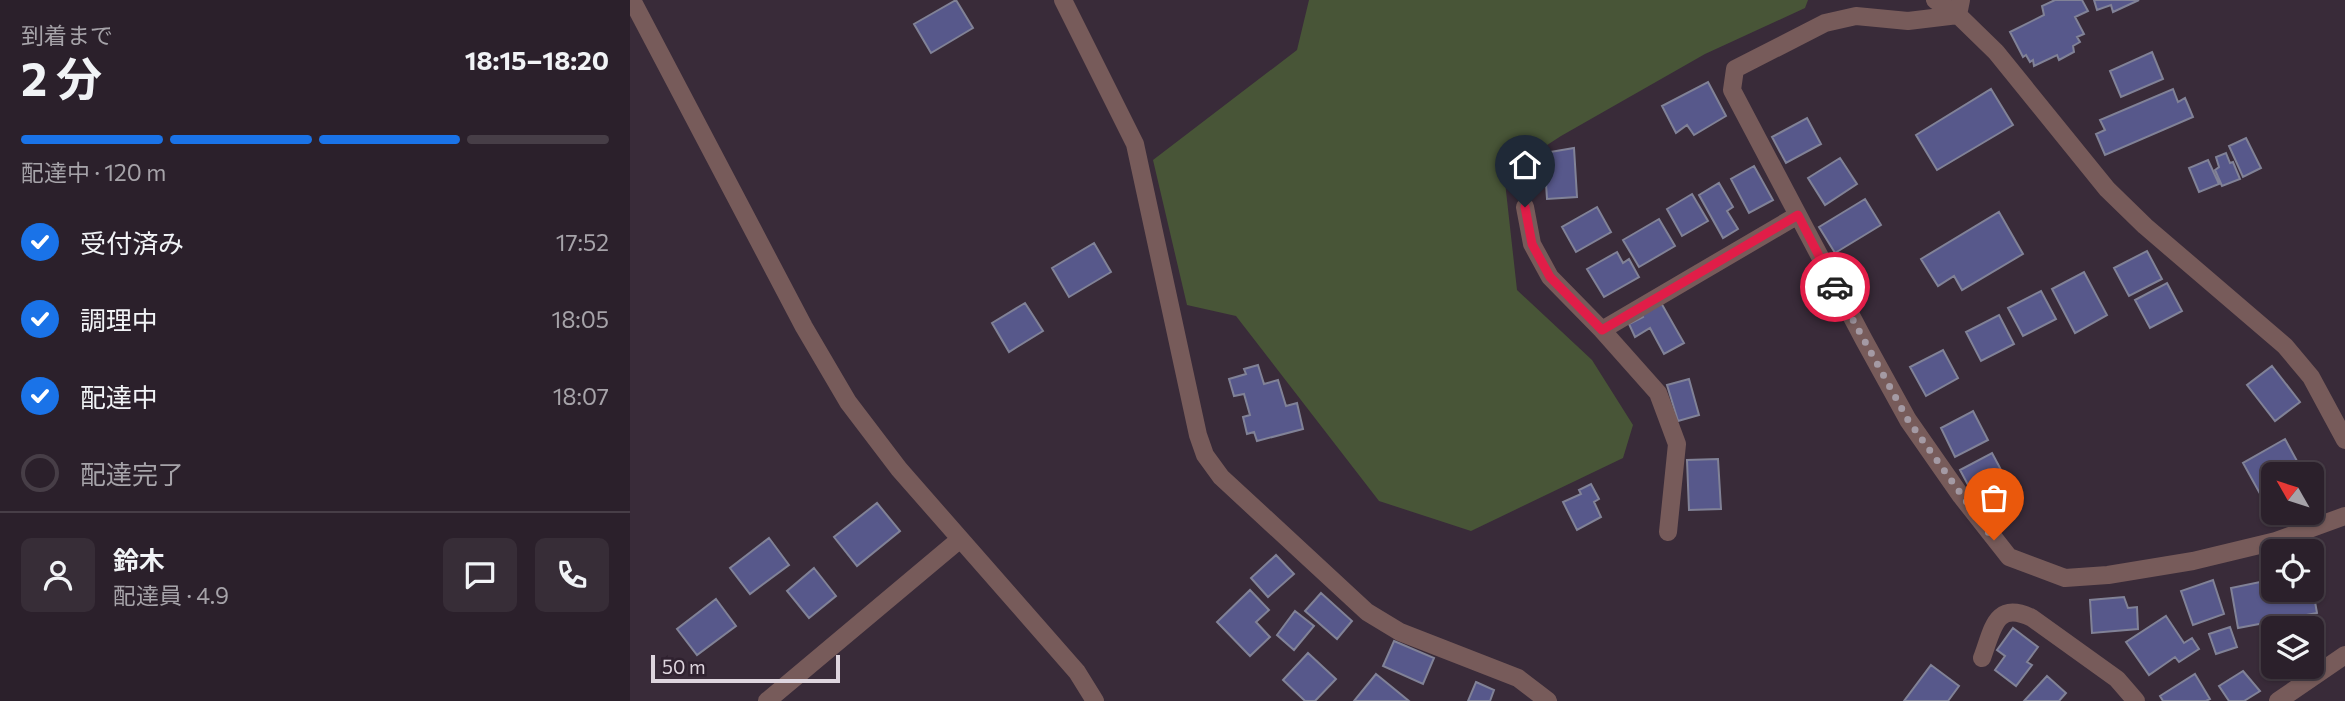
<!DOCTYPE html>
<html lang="ja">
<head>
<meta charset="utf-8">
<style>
  :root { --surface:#2b202b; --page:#372d37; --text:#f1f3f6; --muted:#a6a3a9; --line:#473e47; --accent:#1a73e8 }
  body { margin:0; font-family:Commissioner,"Noto Sans JP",sans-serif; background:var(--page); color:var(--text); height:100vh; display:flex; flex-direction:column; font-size:26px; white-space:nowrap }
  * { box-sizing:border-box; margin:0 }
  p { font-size:23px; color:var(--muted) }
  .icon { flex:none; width:38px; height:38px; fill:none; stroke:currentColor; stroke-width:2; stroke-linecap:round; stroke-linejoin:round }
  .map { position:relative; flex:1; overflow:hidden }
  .sheet { display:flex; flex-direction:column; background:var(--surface); width:630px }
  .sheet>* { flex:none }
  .needle { width:46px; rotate:309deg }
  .tools { position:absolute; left:1631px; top:462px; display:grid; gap:14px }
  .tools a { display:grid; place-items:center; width:63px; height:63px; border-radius:10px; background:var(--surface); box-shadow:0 2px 5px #0004,0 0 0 2px var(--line); font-size:35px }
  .scale { position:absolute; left:21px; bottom:18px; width:189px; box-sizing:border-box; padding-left:7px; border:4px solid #ded5de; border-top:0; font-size:19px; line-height:24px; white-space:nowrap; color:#ded5de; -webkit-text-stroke:5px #2f212f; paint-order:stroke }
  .pin { position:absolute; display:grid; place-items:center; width:60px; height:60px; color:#fff; margin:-72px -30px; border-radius:50% 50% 50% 0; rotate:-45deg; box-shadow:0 0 7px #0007 }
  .pin .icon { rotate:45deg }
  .courier { position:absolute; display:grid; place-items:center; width:70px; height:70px; margin:-35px; border:5px solid #e11d48; border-radius:50%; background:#fff; color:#222; box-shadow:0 2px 9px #0007 }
  .head em { font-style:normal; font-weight:700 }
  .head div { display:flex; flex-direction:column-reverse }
  .head { display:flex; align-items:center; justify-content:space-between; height:119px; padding:0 21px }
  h1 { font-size:46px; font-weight:700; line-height:52px }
  .bar { display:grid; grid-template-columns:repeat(4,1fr); gap:10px 7px; align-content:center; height:84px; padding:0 21px }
  .bar i { height:9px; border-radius:5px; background:var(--line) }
  .bar .selected { background:var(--accent) }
  .bar p { grid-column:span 4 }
  .line { display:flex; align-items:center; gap:18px; padding:0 21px; border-top:2px solid var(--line) }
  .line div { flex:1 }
  .round { display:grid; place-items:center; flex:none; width:74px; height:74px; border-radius:10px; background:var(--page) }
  ol { padding:0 21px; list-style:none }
  li { display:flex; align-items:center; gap:21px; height:77px }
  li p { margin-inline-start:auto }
  li .icon { padding:7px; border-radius:50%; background:var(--accent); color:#fff; stroke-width:4 }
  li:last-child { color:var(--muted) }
  li i { width:38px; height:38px; border:4px solid var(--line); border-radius:50% }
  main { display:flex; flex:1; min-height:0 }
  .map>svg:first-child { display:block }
</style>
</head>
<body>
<main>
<section class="sheet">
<div class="head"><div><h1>2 分</h1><p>到着まで</p></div><em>18:15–18:20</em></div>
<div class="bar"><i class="selected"></i><i class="selected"></i><i class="selected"></i><i></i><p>配達中 · 120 m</p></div>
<ol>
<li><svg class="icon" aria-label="check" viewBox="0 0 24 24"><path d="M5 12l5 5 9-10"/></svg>受付済み<p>17:52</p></li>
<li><svg class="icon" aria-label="check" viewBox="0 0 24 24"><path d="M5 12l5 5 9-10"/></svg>調理中<p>18:05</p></li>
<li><svg class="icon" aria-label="check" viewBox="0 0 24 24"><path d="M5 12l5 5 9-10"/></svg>配達中<p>18:07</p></li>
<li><i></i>配達完了</li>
</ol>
<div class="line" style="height:126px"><a class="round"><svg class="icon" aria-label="person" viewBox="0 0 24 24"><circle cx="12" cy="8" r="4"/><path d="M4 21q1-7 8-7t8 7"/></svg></a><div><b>鈴木</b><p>配達員 · 4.9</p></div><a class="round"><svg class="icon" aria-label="chat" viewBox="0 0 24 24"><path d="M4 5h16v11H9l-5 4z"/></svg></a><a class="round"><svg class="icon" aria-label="phone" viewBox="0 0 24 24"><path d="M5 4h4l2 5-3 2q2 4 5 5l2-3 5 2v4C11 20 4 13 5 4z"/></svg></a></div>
</section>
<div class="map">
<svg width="1715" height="701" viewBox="0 0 1715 701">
  <rect width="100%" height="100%" fill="#392b39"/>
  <path fill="#485537" d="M679,0H1178L1175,8L1075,54L931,136L874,173L887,290L962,360L1003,425L993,458L841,531L749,501L606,316L557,305L523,160L667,50Z"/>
  <path fill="#57588b" stroke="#818297" stroke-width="2" d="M326,0L343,28L301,53L284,24Z
    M1425,0H1452L1458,11L1445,17L1454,34L1447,37L1450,42L1443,46L1444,52L1429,60L1427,55L1404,66L1403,60L1400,62L1396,55L1393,57L1380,32L1414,15L1412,6Z
    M1464,0H1509L1483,12L1481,5L1467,10Z
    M1522,52L1533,79L1491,97L1480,71Z
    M1078,82L1096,116L1064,135L1057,125L1046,133L1032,106Z
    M1361,89L1383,125L1307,170L1286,135Z
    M1543,89L1548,102L1555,98L1563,117L1475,155L1466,134L1475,130L1470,120Z
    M1177,118L1191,144L1156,163L1142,137Z
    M1616,138L1631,168L1613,177L1599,146Z
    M944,148L947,197L917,199L914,153Z
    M1596,153L1600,163L1603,162L1610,179L1592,186L1585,170L1589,167L1586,157Z
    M1210,158L1227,184L1195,205L1178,178Z
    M1578,160L1589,184L1569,192L1559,168Z
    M1124,166L1143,200L1119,213L1101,179Z
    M1089,183L1103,207L1097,211L1108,229L1093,238L1069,195Z
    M1062,194L1078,221L1052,236L1037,209Z
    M1235,199L1251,225L1205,253L1189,227Z
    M967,207L981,232L946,252L932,227Z
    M1369,212L1393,254L1332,290L1324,276L1308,286L1291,259Z
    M1029,219L1045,246L1009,267L993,240Z
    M464,243L481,272L439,297L422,268Z
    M1517,251L1532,279L1499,296L1484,268Z
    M987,252L993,263L999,259L1009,277L974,297L957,269Z
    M1454,272L1477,315L1445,333L1422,289Z
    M1537,283L1552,311L1520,328L1505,300Z
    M1411,291L1426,319L1393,336L1378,308Z
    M1030,301L1054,343L1034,354L1020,328L1005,337L999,324L1013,317L1011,313Z
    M395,303L413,331L379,352L362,323Z
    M1369,315L1384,344L1351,361L1336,332Z
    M1313,350L1328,378L1296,396L1280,367Z
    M628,365L634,384L648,380L656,406L667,403L673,429L627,441L624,432L617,434L613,417L620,415L614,394L604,396L599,379L616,374L614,369Z
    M1642,366L1670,402L1645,421L1617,385Z
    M1059,379L1069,415L1048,421L1037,385Z
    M1343,411L1358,440L1325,457L1311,428Z
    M1655,439L1673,472L1669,474H1643V496L1634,501L1613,463Z
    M1362,453L1377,481L1345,498L1330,470Z
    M1088,459L1091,509L1059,510L1057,460Z
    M961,484L969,499L964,502L971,517L947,530L933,502L951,494L949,490Z
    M247,503L270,531L227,566L204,537Z
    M139,538L159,565L120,594L100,568Z
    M646,555L664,574L638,597L621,578Z
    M1643,564V590H1682V585L1687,613L1608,628L1601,588L1640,580L1638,565Z
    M184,568L206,596L179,618L157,591Z
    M1583,580L1594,614L1563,625L1551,591Z
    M620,590L639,610L626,622L640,637L620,656L587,622Z
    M691,593L722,621L707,639L675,611Z
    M1494,597L1498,608L1507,607L1508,629L1462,633L1460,600Z
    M86,599L106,626L67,655L47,629Z
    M665,611L684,626L664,650L647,635Z
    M1536,616L1554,643L1562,638L1569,649L1549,662L1545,657L1519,675L1496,642Z
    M1600,627L1607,647L1586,654L1579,634Z
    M1383,628L1408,647L1397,662L1402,665L1386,686L1365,670L1375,656L1367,650Z
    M764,641L804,658L793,684L753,666Z
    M678,653L706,679L685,701H675L653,680Z
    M1301,665L1329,686L1318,701H1274Z
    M1613,671L1630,691L1614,701H1599L1589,686Z
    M746,674L779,701H724Z
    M1565,674L1580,699L1576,701H1533L1530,696Z
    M1417,676L1436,693L1429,701H1394Z
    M846,682L864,690L860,701H838Z"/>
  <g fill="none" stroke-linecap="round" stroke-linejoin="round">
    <path stroke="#775b5a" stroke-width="18" d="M2,0L174,327L218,402L269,469L447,672L465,701
      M433,0L505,144L568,435L575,455L591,477L737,612L770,632L888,678L918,701
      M1305,0L1328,15L1366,52L1477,189L1515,226L1655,346L1681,377L1715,440
      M1331,0L1328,15L1278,21L1226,16L1195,23L1105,69L1102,90L1234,340L1278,420L1331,496L1379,557L1435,578L1478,575L1563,561L1646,541L1715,516
      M895,207L902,244L920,277L972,330L1028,393L1047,444L1038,532
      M972,330L1168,215
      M1352,658C1363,629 1365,600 1402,618L1487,679L1506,701
      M137,701L329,540
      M1648,701L1715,655"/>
  </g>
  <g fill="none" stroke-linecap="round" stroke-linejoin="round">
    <path stroke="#a49aa4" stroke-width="7" stroke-dasharray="0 12.6" d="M1205,287L1278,420L1364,540"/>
    <path stroke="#e11d48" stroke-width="9" d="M895,207L902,244L920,277L972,330L1168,215L1205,287"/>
  </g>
</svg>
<div class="tools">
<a><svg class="needle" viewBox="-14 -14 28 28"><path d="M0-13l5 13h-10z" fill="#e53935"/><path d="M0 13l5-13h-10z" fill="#a6a3a9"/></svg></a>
<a><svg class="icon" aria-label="locate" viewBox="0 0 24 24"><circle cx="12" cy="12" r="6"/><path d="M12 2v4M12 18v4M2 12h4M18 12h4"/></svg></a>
<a><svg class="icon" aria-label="layers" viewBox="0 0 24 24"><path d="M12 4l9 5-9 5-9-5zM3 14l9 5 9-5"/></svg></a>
</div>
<div class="scale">50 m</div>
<div class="pin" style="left:1364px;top:540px;background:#ea580c"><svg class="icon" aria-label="bag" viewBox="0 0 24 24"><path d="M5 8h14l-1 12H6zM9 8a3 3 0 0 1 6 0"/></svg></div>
<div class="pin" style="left:895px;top:207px;background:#1f2937"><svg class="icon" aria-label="home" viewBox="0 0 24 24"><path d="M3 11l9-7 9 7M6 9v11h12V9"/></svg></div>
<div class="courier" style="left:1205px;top:287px"><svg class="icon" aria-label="car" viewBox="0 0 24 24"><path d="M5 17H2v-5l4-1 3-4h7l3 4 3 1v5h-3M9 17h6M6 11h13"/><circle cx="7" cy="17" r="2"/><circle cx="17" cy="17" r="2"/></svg></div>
</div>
</main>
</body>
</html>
